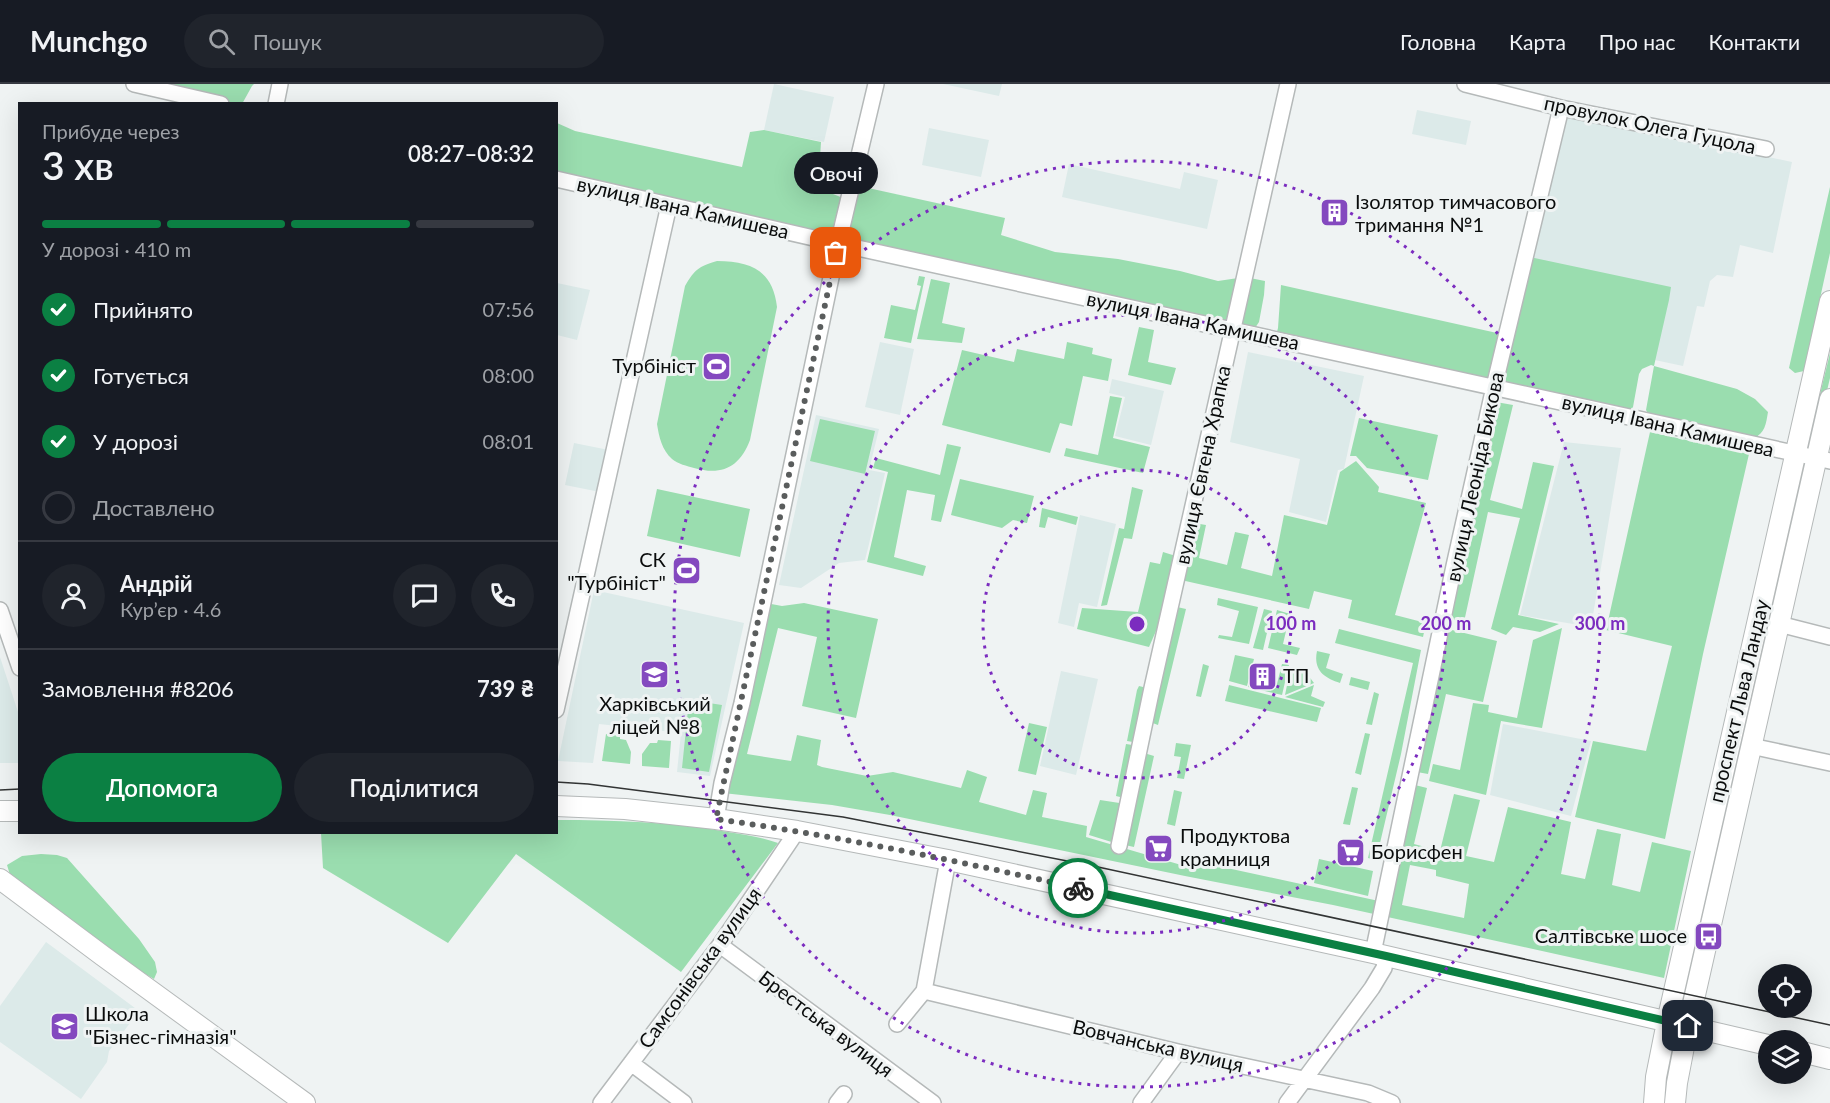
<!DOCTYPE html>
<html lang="uk">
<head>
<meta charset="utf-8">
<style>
  :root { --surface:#171b24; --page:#20242c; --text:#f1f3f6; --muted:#9ea1a6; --line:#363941; --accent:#0b8043 }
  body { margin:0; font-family:Lato,sans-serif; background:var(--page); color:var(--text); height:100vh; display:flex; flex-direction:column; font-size:22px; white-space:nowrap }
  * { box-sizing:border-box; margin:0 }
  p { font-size:20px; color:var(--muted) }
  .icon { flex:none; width:33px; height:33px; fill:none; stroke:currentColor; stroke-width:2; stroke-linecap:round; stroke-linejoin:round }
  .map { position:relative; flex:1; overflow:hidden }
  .sheet { position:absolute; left:18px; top:18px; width:540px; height:732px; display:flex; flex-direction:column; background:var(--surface); border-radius:0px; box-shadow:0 6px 24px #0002 }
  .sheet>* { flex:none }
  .controls { position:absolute; left:1758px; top:880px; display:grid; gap:12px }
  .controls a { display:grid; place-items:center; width:54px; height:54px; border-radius:50%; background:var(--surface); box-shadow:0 6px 24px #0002; font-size:30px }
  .pin { position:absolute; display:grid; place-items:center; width:51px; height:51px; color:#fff; margin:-26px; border-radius:12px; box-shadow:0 3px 9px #0006 }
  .courier { position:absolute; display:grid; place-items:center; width:60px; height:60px; margin:-30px; border:4px solid #0b8043; border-radius:50%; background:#fff; color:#222; box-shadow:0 2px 8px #0007 }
  .bubble { position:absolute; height:42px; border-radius:21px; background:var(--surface); box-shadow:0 6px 24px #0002; font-size:20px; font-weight:600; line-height:42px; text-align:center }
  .overview em { font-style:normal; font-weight:600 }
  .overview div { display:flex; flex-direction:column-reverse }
  .overview { display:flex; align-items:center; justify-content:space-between; height:102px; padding:0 24px }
  h1 { font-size:39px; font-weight:600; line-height:45px }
  .bar { display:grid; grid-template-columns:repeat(4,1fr); gap:9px 6px; align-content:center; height:72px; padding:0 24px }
  .bar i { height:8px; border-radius:4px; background:var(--line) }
  .bar .active { background:var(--accent) }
  .bar p { grid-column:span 4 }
  .line { display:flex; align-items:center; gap:15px; padding:0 24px; border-top:2px solid var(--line) }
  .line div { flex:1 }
  .round { display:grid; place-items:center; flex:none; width:63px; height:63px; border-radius:32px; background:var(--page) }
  ol { padding:0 24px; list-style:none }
  li { display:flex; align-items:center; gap:18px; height:66px }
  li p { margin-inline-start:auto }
  li .icon { padding:6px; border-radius:50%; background:var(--accent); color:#fff; stroke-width:4 }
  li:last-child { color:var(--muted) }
  li i { width:33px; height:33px; border:3px solid var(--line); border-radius:50% }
  .cta { display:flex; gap:12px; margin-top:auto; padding:12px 24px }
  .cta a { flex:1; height:69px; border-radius:36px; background:var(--accent); color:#fff; font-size:24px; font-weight:600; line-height:69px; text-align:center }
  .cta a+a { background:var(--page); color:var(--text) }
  header { display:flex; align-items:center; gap:36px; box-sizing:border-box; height:84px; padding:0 30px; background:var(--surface); border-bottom:2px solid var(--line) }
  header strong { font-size:28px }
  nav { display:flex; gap:33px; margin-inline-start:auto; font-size:21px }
  .search { width:420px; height:54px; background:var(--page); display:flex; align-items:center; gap:15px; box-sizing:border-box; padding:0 21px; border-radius:33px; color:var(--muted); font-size:22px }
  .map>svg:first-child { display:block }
</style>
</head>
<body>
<header>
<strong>Munchgo</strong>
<div class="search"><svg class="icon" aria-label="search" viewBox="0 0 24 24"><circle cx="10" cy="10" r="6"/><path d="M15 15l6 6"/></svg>Пошук</div>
<nav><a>Головна</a><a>Карта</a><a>Про нас</a><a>Контакти</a></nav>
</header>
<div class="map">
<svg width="1830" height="1019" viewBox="0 0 1830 1019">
  <rect width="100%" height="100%" fill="#eff3f3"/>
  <path fill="#dceae9" d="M774,0L834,13L824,58L764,46Z
    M943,0H1002L999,12Z
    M1417,26L1471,37L1466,61L1412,50Z
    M1565,29L1792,78L1773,169L1740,161L1733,193L1717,191L1710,197L1704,223L1697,222L1683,282L1513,246Z
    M929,44L989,56L981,93L922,81Z
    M1069,80L1180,105L1184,88L1218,96L1207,145L1062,113Z
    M557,199L590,206L577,256L557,251Z
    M880,258L914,265L900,331L865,323Z
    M1248,268L1364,292L1344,385L1338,386L1326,438L1289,428L1300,375L1230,358Z
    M1112,295L1164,307L1151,361L1115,352L1125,313L1109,309Z
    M816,331L879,345L869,386L885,389L869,460L865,476L839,479L801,504L779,501Z
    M1564,358L1621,364L1591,543L1520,531Z
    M574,359L609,366L600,408L565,401Z
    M1080,431L1116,440L1097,523L1079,519L1074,543L1058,539Z
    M594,506L744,539L710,692L677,688L681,649L599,640L593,679L558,677Z
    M0,573L19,631V679H0Z
    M1061,587L1098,595L1076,691L1040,682Z
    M1503,640L1591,657L1571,732L1490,711Z
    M46,858L139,927L109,967L107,978L81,1015L0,958V922Z"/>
  <path fill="#9addaf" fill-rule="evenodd" d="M134,0H254L252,2L242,20L221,19Z
    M557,39L575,47L742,83L750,48L764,46L821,58L818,104L843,114L831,158L557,96Z
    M859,102L1005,134L1001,151L1055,168L1118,175L1180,187L1218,197L1245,193L1265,197L1264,211L1259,238L1251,250L855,156L848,147Z
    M1830,103V169L1804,287L1795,289L1789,284Z
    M1525,172L1671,203L1669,216L1654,282L1737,305L1755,315L1768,328C1766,340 1765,349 1754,354L1649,331L1646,326L1654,282L1651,281L1642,285L1639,290L1631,334L1275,255L1278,244L1281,201L1506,251Z
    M717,177C751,177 773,187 777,223L750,356C740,383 722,392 694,384C687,382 678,380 672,375C662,366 659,353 657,340L685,202C695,185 698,183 717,177Z
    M919,192L925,193L911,259L884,254L891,221L915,226L921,202L917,201Z
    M931,195L950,199L942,239L965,244L962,259L917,255Z
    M1139,243L1154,246L1148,278L1176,284L1171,301L1128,291Z
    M1067,258L1093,264L1092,270L1112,275L1108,297L1083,292L1072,342L1060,339L1050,369L942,341L962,266L1014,278L1017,265L1064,275Z
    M1830,269V294L1820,336L1814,335Z
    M1110,312L1122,314L1113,354L1150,363L1143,389L1064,372L1066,364L1098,371Z
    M1496,318L1513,321L1490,416L1522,425L1533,378L1554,382L1518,531L1559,540L1540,548L1513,543L1506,551L1491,545L1520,434L1488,428L1464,538L1449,535Z
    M1359,334L1438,351L1428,396L1367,384L1356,372H1350Z
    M820,335L875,347L865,390L810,377Z
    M1650,348L1749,370L1703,570L1665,755L1575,733L1593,657L1646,667L1672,562L1606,546Z
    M947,360L961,363L941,438L931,436L935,411L907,406L894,473L926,482L923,492L867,478L888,388L873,384L876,374L940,391Z
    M1356,377L1379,403L1378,408L1426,419L1395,531L1426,539L1423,553L1348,534L1352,516L1314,507L1309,525L1181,496L1194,439L1206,441L1199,474L1227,481L1235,448L1249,451L1241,484L1272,492L1284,431L1327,441L1340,388Z
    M960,395L1034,412L1027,439L1013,436L1002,444L951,431Z
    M1132,403L1143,406L1132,455L1124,454L1107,521L1101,522L1119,444L1124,445Z
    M657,405L750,425L740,473L647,452Z
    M1042,424L1078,433L1076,441L1048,433L1045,444L1039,443Z
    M1163,468L1179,473L1162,545L1156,547L1149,563L1077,545L1082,524L1138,528L1150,478L1160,480Z
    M1218,514L1258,523L1249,560L1218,554L1219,551L1232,553L1239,527L1217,521Z
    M766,519L782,522L804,519L878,535L856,634L802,622L817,553L778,544L747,670L791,677L797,651L821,656L817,681L822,683L867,692L893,688L961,704L967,686L987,693L979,718L1026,731L1033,706L1047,709L1042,733L1087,742L1086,753L1188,783L1190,776L1388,819L1415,701L1427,704L1414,760L1440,767L1454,710L1480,716L1466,772L1494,778L1508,723L1571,738L1561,790L1585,795L1597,745L1621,750L1612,801L1640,808L1652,758L1691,767L1664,894L1333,821L1185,792L890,731L832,721L723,709ZM1410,781L1436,786V792L1469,800L1464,834L1402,821Z
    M1177,523L1186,525L1158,641L1150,638Z
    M1264,525L1272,527L1263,566L1253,564Z
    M1277,526L1290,530L1283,560L1300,564L1297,571L1268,564Z
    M1562,544L1542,644L1501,637L1486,711L1429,697L1433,680L1460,686L1473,619L1489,621L1488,628L1517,634L1533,556Z
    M1339,545L1421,566L1401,670L1376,776L1368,774L1413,579L1335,559Z
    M1448,545L1497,557L1483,618L1446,610L1428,690L1417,688Z
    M1317,567L1330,570L1326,584L1343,590L1340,599C1324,594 1313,586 1317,567Z
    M1235,571L1254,575L1247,602L1229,597Z
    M1203,580L1209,582L1201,613L1196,612Z
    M1282,580L1289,581L1282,611L1248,603L1250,598L1276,604Z
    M1291,582L1305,587L1314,599L1285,611Z
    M1351,593L1370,598L1368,606L1349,601Z
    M1229,601L1321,624L1317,638L1225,617Z
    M1314,601L1311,612L1325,618L1323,623L1285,613Z
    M1139,602L1151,605L1139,659L1127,657L1137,606Z
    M1374,608L1379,610L1372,641L1366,640Z
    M689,616L722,621L709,688L682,684Z
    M1029,639L1047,643L1036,691L1018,687Z
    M1365,649L1370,650L1361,691L1355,689Z
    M606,650L620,651V655L626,656L631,668L630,680L602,677Z
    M658,656L671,657L669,684L642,682V670L650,659H657Z
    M1176,659L1191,661L1184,695L1177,694L1181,673L1174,672Z
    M1126,660L1139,662L1128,715L1116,712Z
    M1144,669L1154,672L1134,763L1125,761Z
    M1352,703L1358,704L1350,741L1343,740Z
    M1174,706L1182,708L1175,742L1167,740Z
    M1100,716L1126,720L1118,760L1089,751Z
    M557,736C614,736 672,738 728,748C745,751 762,753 778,759L681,888L516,770L448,859L323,784L321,749L556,748Z
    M41,770L57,771L67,774L139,855L155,878L157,888L154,895L142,888L10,791L7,781L22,772Z
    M1319,775L1373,787L1368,812L1314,799Z"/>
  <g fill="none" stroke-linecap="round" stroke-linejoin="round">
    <defs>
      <path id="minor" d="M134,0L221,20
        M1465,0L1561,24L1766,65
        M276,20L280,0
        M556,95L853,163L1830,377
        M0,526L20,584
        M1779,540L1830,553
        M556,626L669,121
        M1751,662L1830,679
        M716,735L722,699L742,619L838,160L876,0
        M1119,762L1152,604L1288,0
        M720,861L933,1019
        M1373,869L1454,482L1494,303L1561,24
        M924,907L1178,968L1368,1009L1392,1019
        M897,940L924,907L948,776
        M631,979L684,1019
        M601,1019L720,861L797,747
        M837,1019L844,1010
        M1141,1019L1178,968
        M1287,1019L1372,904L1384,884L1386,872"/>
      <path id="major" d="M556,722L625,725L716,735L797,747L948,776L1373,869L1768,961
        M0,727H20
        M0,795L103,872L305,1019
        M1802,968L1830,975
        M1654,1019L1656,993L1667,938L1830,217
        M1675,1019L1677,999L1688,942L1830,315"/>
    </defs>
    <use href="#minor" stroke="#b5b9b9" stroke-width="18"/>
    <use href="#major" stroke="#b5b9b9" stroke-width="22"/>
    <use href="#minor" stroke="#fff" stroke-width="15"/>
    <use href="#major" stroke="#fff" stroke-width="20"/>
    <path stroke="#323434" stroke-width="1.5" d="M556,698L588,700L843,733L1098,783L1830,941
      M0,706L20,705"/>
  </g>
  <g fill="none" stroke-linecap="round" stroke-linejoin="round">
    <path stroke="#5a5d5d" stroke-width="6" stroke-dasharray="0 10.8" d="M836,169L716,735C837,752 958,777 1078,804"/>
    <path stroke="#0b8043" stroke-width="8" d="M1078,804L1386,872L1688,942"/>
  </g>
  <g fill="none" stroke="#7b2cbf" stroke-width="3" stroke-dasharray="3 6">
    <circle cx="1137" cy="540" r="154"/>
    <circle cx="1137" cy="540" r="309"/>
    <circle cx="1137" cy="540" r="463"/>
  </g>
  <defs>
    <symbol id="building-square" viewBox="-11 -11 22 22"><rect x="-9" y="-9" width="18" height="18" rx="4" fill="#8449bf" stroke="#eff3f3"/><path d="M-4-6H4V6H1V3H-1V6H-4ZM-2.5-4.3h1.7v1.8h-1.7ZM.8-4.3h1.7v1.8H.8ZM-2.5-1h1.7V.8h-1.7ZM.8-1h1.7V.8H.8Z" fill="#fff"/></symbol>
    <symbol id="stadium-square" viewBox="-11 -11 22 22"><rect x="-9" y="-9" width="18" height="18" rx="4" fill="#8449bf" stroke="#eff3f3"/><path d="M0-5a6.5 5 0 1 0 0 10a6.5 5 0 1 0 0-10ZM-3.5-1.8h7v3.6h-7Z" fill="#fff"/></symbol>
    <symbol id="school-square" viewBox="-11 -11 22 22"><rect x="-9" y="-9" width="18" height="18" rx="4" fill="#8449bf" stroke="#eff3f3"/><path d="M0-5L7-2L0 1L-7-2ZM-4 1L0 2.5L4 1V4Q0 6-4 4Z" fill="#fff"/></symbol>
    <symbol id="supermarket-square" viewBox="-11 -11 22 22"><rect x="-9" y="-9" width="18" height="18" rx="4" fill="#8449bf" stroke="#eff3f3"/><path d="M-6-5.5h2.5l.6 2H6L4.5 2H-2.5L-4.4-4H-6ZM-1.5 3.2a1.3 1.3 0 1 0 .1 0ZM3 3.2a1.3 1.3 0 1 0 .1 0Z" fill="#fff"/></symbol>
    <symbol id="bus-square" viewBox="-11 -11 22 22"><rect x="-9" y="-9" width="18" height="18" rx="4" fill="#8449bf" stroke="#eff3f3"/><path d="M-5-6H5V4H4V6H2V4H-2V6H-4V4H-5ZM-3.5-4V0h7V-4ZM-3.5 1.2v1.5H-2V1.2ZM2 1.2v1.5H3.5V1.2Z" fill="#fff"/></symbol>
  </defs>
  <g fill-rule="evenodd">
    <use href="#building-square" x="1318" y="112" width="33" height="33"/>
    <use href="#stadium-square" x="700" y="266" width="33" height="33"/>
    <use href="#stadium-square" x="670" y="470" width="33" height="33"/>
    <use href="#school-square" x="638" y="574" width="33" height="33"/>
    <use href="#building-square" x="1246" y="576" width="33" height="33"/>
    <use href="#supermarket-square" x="1142" y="748" width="33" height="33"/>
    <use href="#supermarket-square" x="1334" y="752" width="33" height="33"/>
    <use href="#bus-square" x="1692" y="836" width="33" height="33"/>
    <use href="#school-square" x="48" y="926" width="33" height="33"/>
  </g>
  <g text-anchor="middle" stroke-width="6" stroke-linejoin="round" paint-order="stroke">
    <g font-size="20" fill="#0a0c0c" stroke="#eff3f3">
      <text transform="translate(1650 41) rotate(12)" y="7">провулок Олега Гуцола</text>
      <text transform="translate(683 124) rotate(13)" y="7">вулиця Івана Камишева</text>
      <text transform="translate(1193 237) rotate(12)" y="7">вулиця Івана Камишева</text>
      <text transform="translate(1668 342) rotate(13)" y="7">вулиця Івана Камишева</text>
      <text transform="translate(1203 381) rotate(-78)" y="7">вулиця Євгена Храпка</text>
      <text transform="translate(1475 393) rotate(-78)" y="7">вулиця Леоніда Бикова</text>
      <text transform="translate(1739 617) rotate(-77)" y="7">проспект Льва Ландау</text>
      <text transform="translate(700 884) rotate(-54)" y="7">Самсонівська вулиця</text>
      <text transform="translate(826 940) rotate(37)" y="7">Брестська вулиця</text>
      <text transform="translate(1158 962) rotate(13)" y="7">Вовчанська вулиця</text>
    </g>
    <g font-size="20" fill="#0a0c0c" stroke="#eff3f3" text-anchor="start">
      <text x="1355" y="125">Ізолятор тимчасового<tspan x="1355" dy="23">тримання №1</tspan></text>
      <text x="696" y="289" text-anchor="end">Турбініст</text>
      <text x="666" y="483" text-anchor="end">СК<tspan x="666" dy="23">"Турбініст"</tspan></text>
      <text x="1283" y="599">ТП</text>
      <text x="655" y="627" text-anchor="middle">Харківський<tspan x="655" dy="23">ліцей №8</tspan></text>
      <text x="1180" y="759">Продуктова<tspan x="1180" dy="23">крамниця</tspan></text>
      <text x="1371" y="775">Борисфен</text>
      <text x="1687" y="859" text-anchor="end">Салтівське шосе</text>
      <text x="85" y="937">Школа<tspan x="85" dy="23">"Бізнес-гімназія"</tspan></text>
    </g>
  </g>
  <circle cx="1137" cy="540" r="9" fill="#7b2cbf" stroke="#eff3f3" stroke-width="3"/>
  <g font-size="18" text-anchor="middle" font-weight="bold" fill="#7b2cbf" stroke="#eff3f3" stroke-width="6" stroke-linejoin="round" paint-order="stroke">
    <text x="1291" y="546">100 m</text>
    <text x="1446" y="546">200 m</text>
    <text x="1600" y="546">300 m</text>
  </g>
</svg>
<div class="controls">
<a><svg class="icon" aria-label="locate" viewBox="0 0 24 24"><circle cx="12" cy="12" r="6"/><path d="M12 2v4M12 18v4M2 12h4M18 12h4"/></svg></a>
<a><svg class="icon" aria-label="layers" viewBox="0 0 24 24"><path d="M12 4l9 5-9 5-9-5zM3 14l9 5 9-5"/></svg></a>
</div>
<div class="pin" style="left:836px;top:169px;background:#ea580c"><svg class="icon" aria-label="bag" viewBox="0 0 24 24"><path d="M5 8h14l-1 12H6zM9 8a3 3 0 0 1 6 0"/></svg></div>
<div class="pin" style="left:1688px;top:942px;background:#1f2937"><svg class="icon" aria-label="home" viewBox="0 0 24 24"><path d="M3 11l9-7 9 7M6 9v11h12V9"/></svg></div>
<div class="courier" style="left:1078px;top:804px"><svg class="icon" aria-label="bike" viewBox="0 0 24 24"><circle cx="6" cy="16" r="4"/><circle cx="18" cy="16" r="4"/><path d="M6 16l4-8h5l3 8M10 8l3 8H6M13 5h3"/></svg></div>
<div class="bubble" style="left:794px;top:68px;width:84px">Овочі</div>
<section class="sheet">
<div class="overview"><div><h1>3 хв</h1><p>Прибуде через</p></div><em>08:27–08:32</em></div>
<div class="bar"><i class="active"></i><i class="active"></i><i class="active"></i><i></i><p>У дорозі · 410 m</p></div>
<ol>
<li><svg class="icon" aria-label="check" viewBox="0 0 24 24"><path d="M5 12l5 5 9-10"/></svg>Прийнято<p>07:56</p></li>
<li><svg class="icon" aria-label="check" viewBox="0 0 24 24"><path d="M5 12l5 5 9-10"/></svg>Готується<p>08:00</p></li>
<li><svg class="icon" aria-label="check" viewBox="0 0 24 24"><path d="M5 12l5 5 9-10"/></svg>У дорозі<p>08:01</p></li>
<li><i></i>Доставлено</li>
</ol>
<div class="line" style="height:108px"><a class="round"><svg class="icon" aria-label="person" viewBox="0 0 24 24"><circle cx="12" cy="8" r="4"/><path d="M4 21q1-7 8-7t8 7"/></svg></a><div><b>Андрій</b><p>Кур’єр · 4.6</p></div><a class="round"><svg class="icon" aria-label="chat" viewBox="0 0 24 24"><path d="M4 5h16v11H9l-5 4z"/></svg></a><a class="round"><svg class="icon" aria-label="phone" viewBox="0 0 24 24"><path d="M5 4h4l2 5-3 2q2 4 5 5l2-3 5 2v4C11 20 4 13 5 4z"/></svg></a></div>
<div class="line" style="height:78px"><div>Замовлення #8206</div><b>739 ₴</b></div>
<div class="cta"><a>Допомога</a><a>Поділитися</a></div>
</section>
</div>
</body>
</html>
